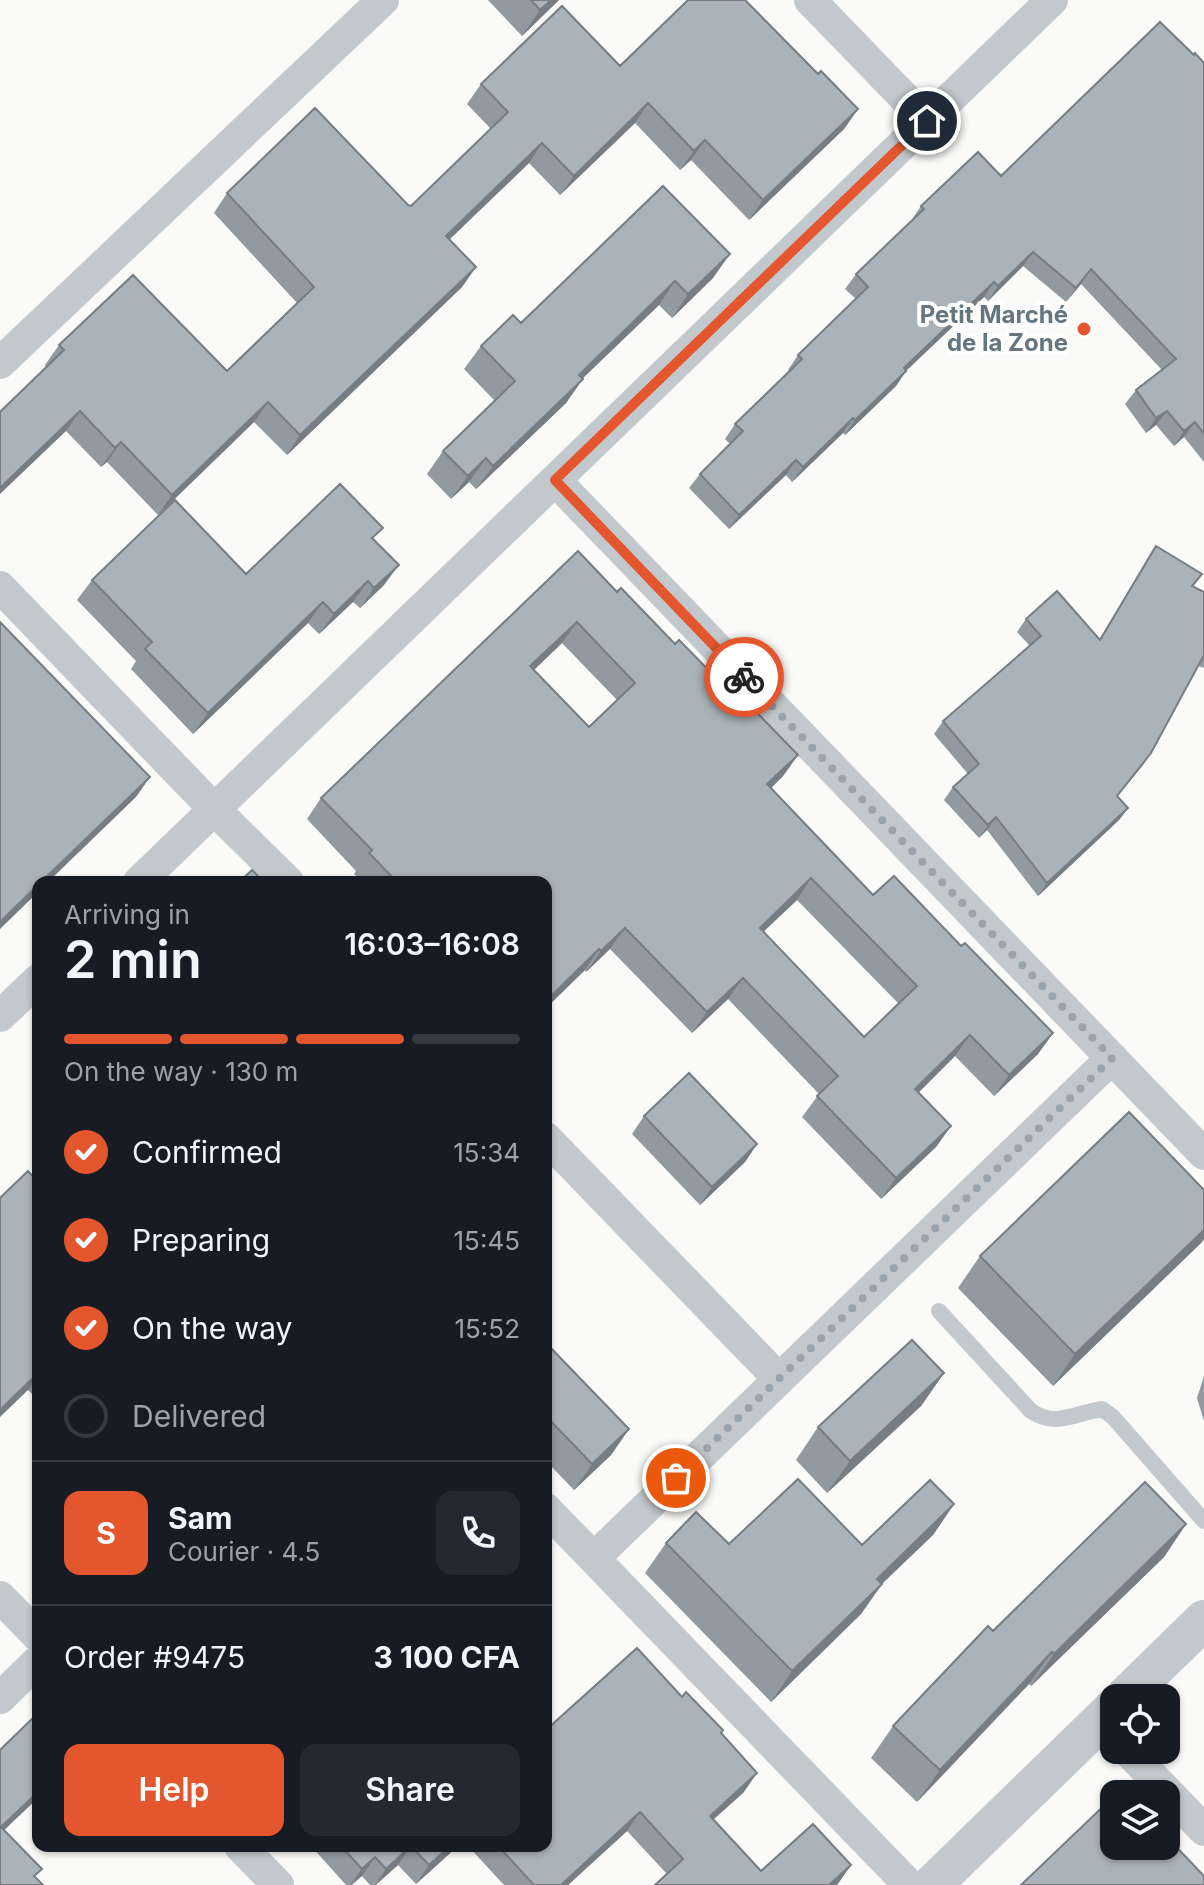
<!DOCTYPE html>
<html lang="en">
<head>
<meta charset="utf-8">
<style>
  :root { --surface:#171b24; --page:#242831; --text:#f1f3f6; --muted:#9ea1a6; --line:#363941; --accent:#e4572e }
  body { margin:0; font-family:Inter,sans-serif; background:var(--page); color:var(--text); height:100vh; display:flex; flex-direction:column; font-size:30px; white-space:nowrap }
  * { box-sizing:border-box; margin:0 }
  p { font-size:26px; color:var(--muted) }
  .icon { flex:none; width:44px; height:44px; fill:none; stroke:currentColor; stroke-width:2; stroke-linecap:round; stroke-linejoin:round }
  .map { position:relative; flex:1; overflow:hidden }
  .details { position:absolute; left:32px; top:876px; width:520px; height:976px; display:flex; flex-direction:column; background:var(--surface); border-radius:16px; box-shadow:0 2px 6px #0004 }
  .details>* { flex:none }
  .fabs { position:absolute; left:1100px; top:1684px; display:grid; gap:16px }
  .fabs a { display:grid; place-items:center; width:80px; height:80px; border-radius:16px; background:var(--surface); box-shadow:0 2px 6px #0004; font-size:40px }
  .pin { position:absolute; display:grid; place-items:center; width:68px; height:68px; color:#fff; margin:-34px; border:4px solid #fff; border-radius:50%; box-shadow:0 2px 8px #0007 }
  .courier { position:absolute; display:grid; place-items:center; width:80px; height:80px; margin:-40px; border:6px solid #e4572e; border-radius:50%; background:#fff; color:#222; box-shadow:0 2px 10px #0007 }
  .summary em { font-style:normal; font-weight:600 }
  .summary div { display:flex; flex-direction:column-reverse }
  .summary { display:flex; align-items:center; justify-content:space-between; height:136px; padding:0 32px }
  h1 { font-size:52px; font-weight:600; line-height:60px }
  .bar { display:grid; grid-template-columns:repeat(4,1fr); gap:12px 8px; align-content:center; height:96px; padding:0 32px }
  .bar i { height:10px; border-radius:6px; background:var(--line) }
  .bar .current { background:var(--accent) }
  .bar p { grid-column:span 4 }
  .line { display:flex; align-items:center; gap:20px; padding:0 32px; border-top:2px solid var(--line) }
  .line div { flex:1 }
  .round { display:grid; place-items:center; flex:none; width:84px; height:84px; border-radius:16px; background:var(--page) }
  ol { padding:0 32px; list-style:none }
  li { display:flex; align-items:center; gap:24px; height:88px }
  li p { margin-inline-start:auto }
  li .icon { padding:8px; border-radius:50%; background:var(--accent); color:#fff; stroke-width:4 }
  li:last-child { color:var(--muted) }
  li i { width:44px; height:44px; border:4px solid var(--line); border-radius:50% }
  .cta { display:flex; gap:16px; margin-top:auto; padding:16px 32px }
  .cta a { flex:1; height:92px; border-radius:16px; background:var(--accent); color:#fff; font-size:32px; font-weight:600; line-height:92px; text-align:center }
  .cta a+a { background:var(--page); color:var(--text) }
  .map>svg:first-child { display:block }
</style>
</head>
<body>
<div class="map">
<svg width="1204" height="1885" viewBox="0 0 1204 1885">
  <rect width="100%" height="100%" fill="#fafaf8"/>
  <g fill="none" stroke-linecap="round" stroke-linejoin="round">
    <path stroke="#c3c8cc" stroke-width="16" d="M939,1311L1031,1411C1056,1428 1075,1413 1102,1409L1113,1417L1204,1521"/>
    <path stroke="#c3c8cc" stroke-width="32" d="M810,0L927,121
      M0,363L383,0
      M555,480L1204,1154
      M0,587L214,809L288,882
      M139,882L1052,0
      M0,1016L38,980
      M546,1138L779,1379
      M546,1509L909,1885
      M594,1558L1112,1058
      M0,1597L38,1636
      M0,1698L38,1661
      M1127,1750L1204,1830
      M240,1846L278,1885"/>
    <path stroke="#c3c8cc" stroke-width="40" d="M1124,1698L1204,1620
      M932,1885L1114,1708"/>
  </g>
  <path fill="#929a9f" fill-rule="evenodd" d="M488,0H559L522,36Z
    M1194,55L1204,63V462L1184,437L1174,446L1156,425L1146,433L1125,404L1136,390L1162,370L1081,284L1066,302L1023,266L988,301L984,297L906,371L896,386L845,435L843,433L792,482L786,475L729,529L689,488L700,474L730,444L725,439L735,424L789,371L788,370L798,355L856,299L845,289L856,274L911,221L921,206L1001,176Z
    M620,66L818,74L858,109L844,129L749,220L691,160L680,170L635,123L560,195L529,163L449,240L476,267L462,287L287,455L254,422L158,515L107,462L101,467L66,431L45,365L59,345L227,371L297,303L214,213L227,193L411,206L491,129L467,104L481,84Z
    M663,186L713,278L672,318L659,305L582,379L566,403L476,489L469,482L451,499L427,474L443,451L495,401L464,369L481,346L521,323Z
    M374,540L384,585L360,608L353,602L319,634L308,623L193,734L131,669L136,661L77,600L92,580L246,574Z
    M1156,546L1202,574L1193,587L1204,592V668L1198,666L1142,766L1117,796L1128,808L1119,820L1038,896L987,830L979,838L944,800L953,787L968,774L934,734L943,721L1030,646L1017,632L1026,619L1099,640Z
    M617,592L724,686L798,755L783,776L771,788L873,895L961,946L1053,1033L1038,1054L994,1096L955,1056L919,1092L951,1126L936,1147L881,1199L802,1117L819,1094L728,999L692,1033L610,949L586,972L585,970L546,1008V882H362L354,874L356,871L307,819L321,798ZM562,643L617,700L589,727L534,670ZM797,900L898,1003L864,1037L763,932Z
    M644,1116L757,1144L745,1162L700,1205L632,1134Z
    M38,1182V1400L28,1390Z
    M1204,1190V1239L1201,1243L1053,1386L958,1288L980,1256Z
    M546,1343L629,1429L611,1455L574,1490L546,1461Z
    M944,1373L921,1406L827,1493L796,1460L818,1427Z
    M1204,1376V1421L1197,1398Z
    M954,1504L933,1535L882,1584L861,1614L771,1702L645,1573L666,1543L862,1545Z
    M1186,1524L1164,1557L1031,1686L1029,1684L917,1802L871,1758L893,1726L993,1631Z
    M682,1697L721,1733L744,1792L714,1819L761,1871L851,1865L837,1885H655L667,1874L627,1831L568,1885H504L468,1846H546Z
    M311,1846H458L416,1884L398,1865L376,1885H370L362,1876L352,1885H346Z"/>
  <path fill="#777d82" d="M551,0H559L522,36L540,10Z
    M648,103L635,123L560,195L574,176Z
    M858,109L844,129L749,220L763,200Z
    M705,140L691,160L680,170L694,151Z
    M542,143L529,163L432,256L446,236Z
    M1033,252L1023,266L988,301L998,286Z
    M730,254L713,278L672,318L688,294Z
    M476,267L462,287L287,455L300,435Z
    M1091,269L1081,284L1066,302L1076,288Z
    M675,281L659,305L562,398L579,375Z
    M994,282L984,297L893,383L904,368Z
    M906,371L896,386L845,435L855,420Z
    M583,379L566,403L476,489L493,466Z
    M268,402L254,422L158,515L172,495Z
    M80,411L66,431L0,494V488Z
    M1167,411L1156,425L1146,433L1156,418Z
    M853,418L843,433L792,482L803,467Z
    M1195,422L1184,437L1174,446L1184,431Z
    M121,442L107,462L101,467L115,448Z
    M486,458L469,482L451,499L468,476Z
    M796,460L786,475L729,529L739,515Z
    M399,565L384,585L360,608L374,588Z
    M368,581L353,602L319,634L334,614Z
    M323,602L308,623L193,734L208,713Z
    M577,622L562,643L516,687L530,666Z
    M1151,753L1142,766L1108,808L1117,796Z
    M798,755L783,776L753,806L767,784Z
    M150,777L136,797L48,882H41Z
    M1128,808L1119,820L1038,896L1047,883Z
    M996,817L987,830L979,838L988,825Z
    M811,878L797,900L745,949L760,928Z
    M38,885V892L0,929V922Z
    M625,928L610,949L586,972L601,951Z
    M599,949L585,970L546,1008V1001Z
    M743,978L728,999L692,1033L707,1012Z
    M1053,1033L1038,1054L994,1096L1009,1075Z
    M970,1035L955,1056L901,1110L915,1089Z
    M951,1126L936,1147L881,1199L896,1178Z
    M757,1144L745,1162L700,1205L712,1187Z
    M1204,1230V1239L1201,1243L1053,1386L1075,1354Z
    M38,1373V1376L28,1390L0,1417V1410Z
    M944,1373L921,1406L827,1493L850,1461Z
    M629,1429L611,1455L574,1490L592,1464Z
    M954,1504L933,1535L855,1609L877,1579Z
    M1186,1524L1164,1557L1031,1686L1054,1654Z
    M882,1584L861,1614L771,1702L792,1671Z
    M1052,1652L1029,1684L917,1802L940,1770Z
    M757,1773L744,1792L697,1834L710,1816Z
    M38,1792V1798L0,1834V1829Z
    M640,1812L627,1831L568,1885H561Z
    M411,1846L398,1865L375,1885L386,1869Z
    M450,1846H458L416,1884L429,1865Z
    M375,1857L362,1876L350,1885L362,1869Z
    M851,1865L837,1885H829Z"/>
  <path fill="#aab3b9" stroke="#777d82" stroke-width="2" fill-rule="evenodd" d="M531,0H551L540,10Z
    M688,0H745L818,74L821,71L858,109L763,200L705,140L694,151L648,103L574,176L542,143L446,236L476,267L300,435L268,402L172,495L121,442L115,448L80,411L0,488V412L64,350L59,345L133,275L227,371L314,287L227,193L315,108L408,205L411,206L508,112L481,84L562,6L620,66Z
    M1160,22L1194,55L1195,53L1204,63V434L1195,422L1184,431L1167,411L1156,418L1136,390L1176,359L1091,269L1076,288L1033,252L998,286L994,282L904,368L906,371L855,420L853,418L803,467L796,460L739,515L700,474L743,431L735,424L802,359L798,355L868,287L856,274L924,209L921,206L978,152L1001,176Z
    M663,186L730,254L688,294L675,281L579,375L583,379L493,466L486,458L468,476L443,451L515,381L481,346L513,315L521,323Z
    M340,484L383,528L372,538L399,565L374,588L368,581L334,614L323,602L208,713L145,649L152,642L92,580L175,500L246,574Z
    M1156,546L1202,574L1192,586L1204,592V655L1151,753L1117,796L1128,808L1047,883L996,817L988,825L953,787L979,764L943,721L1041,636L1026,619L1057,591L1100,640Z
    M578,551L617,592L621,588L675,644L679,640L724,686L728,683L798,755L767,784L873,895L894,876L961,946L965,943L1053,1033L1009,1075L970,1035L915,1089L951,1126L896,1178L817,1096L838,1076L743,978L707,1012L625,928L601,951L599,949L546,1001V882H397L369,853L372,850L321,798ZM577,622L635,683L589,727L530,666ZM811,878L917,986L864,1037L760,928Z
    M0,622L150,777L41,882H38V885L0,922Z
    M252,870L264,882H239Z
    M689,1073L757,1144L712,1187L644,1116Z
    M1129,1112L1204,1190V1230L1075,1354L980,1256Z
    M28,1171L38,1182V1373L0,1410V1198Z
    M912,1340L944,1373L850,1461L818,1427Z
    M546,1343L629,1429L592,1464L546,1416Z
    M798,1479L862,1545L930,1480L954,1504L877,1579L882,1584L792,1671L666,1543L696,1512L729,1544Z
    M1145,1482L1186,1524L1054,1654L1052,1652L940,1770L893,1726L988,1626L993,1631Z
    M637,1648L682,1697L686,1692L723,1730L721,1733L757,1773L710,1816L761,1871L813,1824L851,1865L829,1885H655L683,1859L640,1812L561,1885H534L498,1846H546V1730Z
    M38,1713V1792L1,1827L42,1869L34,1876L43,1885H0V1750Z
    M1122,1789L1126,1794H1116Z
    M1114,1796V1846H1166V1836L1204,1876V1885H1021Z
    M341,1846H450L429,1865L411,1846L386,1869L375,1857L362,1869Z"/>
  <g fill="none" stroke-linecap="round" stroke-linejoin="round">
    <path stroke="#99a4ac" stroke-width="8" stroke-dasharray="0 14.4" d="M676,1478L1112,1058L744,677"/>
    <path stroke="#e4572e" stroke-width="10" d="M744,677L555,480L927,121"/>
  </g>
  <circle fill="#e4572e" stroke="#fff" stroke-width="3" cx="1084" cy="329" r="8"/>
  <g text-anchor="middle" stroke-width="8" stroke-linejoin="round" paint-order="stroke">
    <g font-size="24" font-weight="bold" fill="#657683" stroke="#fff" text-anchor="end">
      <text x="1068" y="323">Petit Marché<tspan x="1068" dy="28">de la Zone</tspan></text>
    </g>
  </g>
</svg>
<div class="fabs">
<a><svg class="icon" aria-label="locate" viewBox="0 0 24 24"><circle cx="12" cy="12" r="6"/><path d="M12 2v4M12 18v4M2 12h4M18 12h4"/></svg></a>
<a><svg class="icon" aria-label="layers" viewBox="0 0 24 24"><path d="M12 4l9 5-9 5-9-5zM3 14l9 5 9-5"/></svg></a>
</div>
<div class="pin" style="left:676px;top:1478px;background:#ea580c"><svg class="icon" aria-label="bag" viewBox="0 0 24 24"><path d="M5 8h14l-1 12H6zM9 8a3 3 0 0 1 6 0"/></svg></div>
<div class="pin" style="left:927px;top:121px;background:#1f2937"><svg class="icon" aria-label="home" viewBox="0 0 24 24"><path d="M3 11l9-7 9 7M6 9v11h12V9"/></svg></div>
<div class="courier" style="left:744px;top:677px"><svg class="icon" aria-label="bike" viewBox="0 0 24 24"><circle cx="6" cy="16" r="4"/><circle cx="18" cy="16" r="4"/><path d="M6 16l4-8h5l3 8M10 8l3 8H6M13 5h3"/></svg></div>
<section class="details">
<div class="summary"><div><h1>2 min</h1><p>Arriving in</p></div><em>16:03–16:08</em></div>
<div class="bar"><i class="current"></i><i class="current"></i><i class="current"></i><i></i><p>On the way · 130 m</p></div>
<ol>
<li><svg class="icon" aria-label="check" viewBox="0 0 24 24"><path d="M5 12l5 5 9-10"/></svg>Confirmed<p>15:34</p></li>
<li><svg class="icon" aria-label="check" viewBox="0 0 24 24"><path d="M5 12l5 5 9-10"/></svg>Preparing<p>15:45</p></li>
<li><svg class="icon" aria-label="check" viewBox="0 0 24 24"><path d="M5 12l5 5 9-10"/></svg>On the way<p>15:52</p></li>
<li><i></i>Delivered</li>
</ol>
<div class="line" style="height:144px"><b class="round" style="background:var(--accent);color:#fff">S</b><div><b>Sam</b><p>Courier · 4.5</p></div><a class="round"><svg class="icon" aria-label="phone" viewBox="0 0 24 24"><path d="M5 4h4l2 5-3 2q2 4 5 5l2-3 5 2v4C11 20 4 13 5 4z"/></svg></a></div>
<div class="line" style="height:104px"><div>Order #9475</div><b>3 100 CFA</b></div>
<div class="cta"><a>Help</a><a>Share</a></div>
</section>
</div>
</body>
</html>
